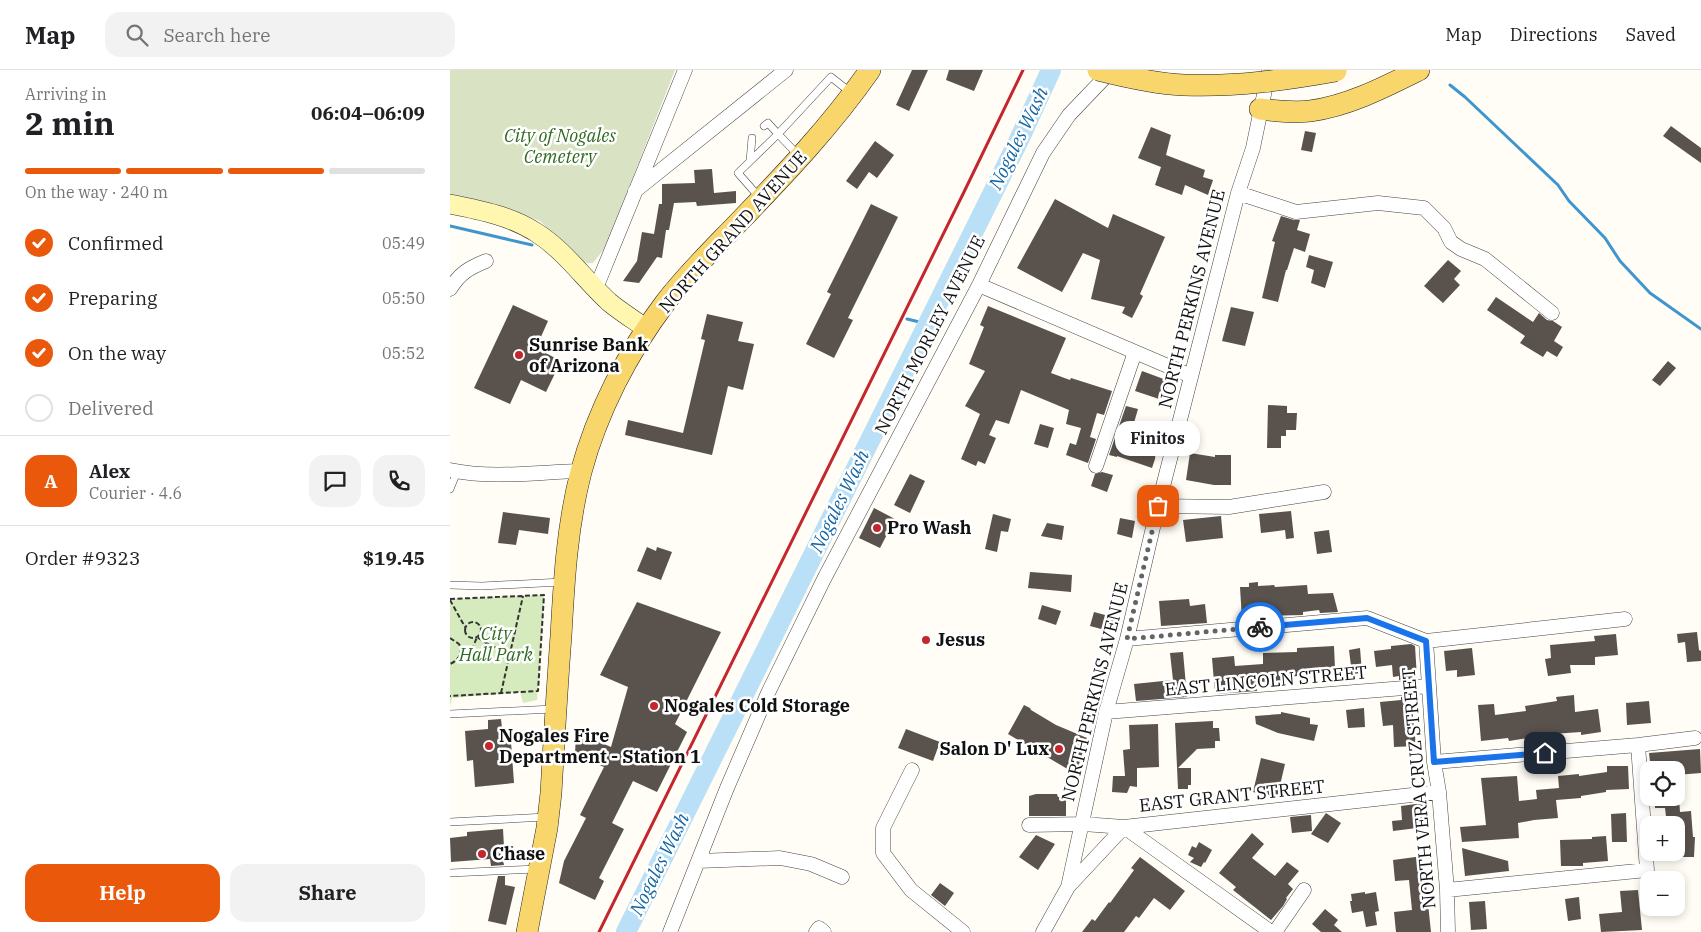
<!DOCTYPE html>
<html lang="en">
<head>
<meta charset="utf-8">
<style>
  :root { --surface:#fff; --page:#f2f2f2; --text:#202124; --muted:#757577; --line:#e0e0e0; --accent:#ea580c }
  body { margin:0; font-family:"IBM Plex Serif",serif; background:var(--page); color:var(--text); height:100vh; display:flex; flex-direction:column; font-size:19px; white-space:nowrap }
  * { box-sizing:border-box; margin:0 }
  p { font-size:16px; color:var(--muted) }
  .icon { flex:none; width:28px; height:28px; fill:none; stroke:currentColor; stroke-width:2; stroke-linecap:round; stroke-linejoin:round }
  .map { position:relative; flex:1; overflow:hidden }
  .details { display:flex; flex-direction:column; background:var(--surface); width:450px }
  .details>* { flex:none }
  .fabs { position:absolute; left:1190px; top:691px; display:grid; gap:10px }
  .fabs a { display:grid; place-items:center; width:45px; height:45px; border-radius:10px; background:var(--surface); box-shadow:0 2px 8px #0003; font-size:25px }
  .pin { position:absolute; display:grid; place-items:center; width:42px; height:42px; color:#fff; margin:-21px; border-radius:10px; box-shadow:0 2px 8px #0006 }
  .courier { position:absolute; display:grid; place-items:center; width:50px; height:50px; margin:-25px; border:4px solid #1a73e8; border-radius:50%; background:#fff; color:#222; box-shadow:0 1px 6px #0007 }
  .bubble { position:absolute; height:35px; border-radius:15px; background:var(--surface); box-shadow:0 2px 8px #0003; font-size:16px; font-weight:700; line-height:35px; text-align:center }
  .overview em { font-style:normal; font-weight:700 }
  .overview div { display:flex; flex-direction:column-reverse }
  .overview { display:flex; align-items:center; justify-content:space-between; height:85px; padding:0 25px }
  h1 { font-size:32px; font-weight:700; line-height:38px }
  .bar { display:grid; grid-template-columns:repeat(4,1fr); gap:8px 5px; align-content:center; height:60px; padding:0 25px }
  .bar i { height:6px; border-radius:4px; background:var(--line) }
  .bar .active { background:var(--accent) }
  .bar p { grid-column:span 4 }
  .line { display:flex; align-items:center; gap:12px; padding:0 25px; border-top:1px solid var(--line) }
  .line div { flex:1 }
  .round { display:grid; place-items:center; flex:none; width:52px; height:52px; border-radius:15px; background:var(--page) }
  ol { padding:0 25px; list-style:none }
  li { display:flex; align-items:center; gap:15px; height:55px }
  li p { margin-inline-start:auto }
  li .icon { padding:5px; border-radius:50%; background:var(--accent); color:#fff; stroke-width:4 }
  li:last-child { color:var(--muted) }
  li i { width:28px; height:28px; border:2px solid var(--line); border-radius:50% }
  .primary-button { display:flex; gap:10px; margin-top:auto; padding:10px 25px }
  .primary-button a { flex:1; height:58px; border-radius:15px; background:var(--accent); color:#fff; font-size:20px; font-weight:700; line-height:58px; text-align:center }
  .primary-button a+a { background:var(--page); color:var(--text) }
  header { display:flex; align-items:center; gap:30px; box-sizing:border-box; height:70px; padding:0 25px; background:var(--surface); border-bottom:1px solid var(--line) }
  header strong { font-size:24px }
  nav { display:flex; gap:28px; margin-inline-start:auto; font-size:18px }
  .search { width:350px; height:45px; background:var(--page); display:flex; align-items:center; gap:12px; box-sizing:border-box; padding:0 18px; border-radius:15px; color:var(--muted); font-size:19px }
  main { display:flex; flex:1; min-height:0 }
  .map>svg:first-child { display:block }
</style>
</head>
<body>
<header>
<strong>Map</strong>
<div class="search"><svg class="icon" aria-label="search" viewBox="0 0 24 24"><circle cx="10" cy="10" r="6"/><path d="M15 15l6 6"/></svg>Search here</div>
<nav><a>Map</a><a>Directions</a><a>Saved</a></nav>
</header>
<main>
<section class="details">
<div class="overview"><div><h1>2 min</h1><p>Arriving in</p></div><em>06:04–06:09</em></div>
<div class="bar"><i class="active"></i><i class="active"></i><i class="active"></i><i></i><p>On the way · 240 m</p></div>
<ol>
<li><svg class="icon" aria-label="check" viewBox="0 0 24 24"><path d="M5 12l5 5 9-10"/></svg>Confirmed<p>05:49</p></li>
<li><svg class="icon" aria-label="check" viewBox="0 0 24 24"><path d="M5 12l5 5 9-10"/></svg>Preparing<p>05:50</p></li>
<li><svg class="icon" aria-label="check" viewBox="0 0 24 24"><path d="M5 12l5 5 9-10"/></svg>On the way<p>05:52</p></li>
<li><i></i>Delivered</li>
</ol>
<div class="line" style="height:90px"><b class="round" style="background:var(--accent);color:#fff">A</b><div><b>Alex</b><p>Courier · 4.6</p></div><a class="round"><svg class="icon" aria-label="chat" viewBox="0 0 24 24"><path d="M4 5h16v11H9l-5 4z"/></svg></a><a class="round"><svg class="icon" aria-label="phone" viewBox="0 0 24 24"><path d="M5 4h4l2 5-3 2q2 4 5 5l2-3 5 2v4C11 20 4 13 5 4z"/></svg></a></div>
<div class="line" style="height:65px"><div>Order #9323</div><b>$19.45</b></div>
<div class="primary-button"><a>Help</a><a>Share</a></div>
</section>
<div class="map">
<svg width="1251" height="862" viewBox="0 0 1251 862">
  <rect width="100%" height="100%" fill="#fffdf5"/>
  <path fill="#d5ebbd" d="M94,525L87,630L73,633L70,622L2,628L0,637V529Z"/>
  <path fill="#d9e3c4" d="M0,0H225L155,178L143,193H133L90,151L56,138L0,127Z"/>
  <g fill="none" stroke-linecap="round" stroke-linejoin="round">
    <path stroke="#3f96cf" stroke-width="3" d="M1000,15L1015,27L1108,115L1119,131L1155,168L1170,191L1200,223L1251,259
      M0,156L82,175
      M457,249L478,254"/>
    <path stroke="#b9e0f7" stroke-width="20" d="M176,862L568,72L601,0"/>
  </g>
  <path fill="#5a524d" d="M462,0H478L459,41L446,35Z
    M499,0H533L524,21L496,10Z
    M1221,56L1251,78V93L1213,66Z
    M701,57L721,65L716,85L755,100L753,107L763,110L758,125L735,115L732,125L705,115L711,97L688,88Z
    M855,61L866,63L862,82L851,80Z
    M425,71L444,85L427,108L419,102L407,119L396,111Z
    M262,99L264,123L286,121V133L247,136L246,132L224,133L219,160H216L212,188L207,187L189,213L173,211L187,191L192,162L204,164L209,134H212V114L245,113L244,100Z
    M605,129L658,158L663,144L715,167L690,224L693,226L682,248L672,243L675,237L641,229L650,190L633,183L612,222L567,198Z
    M421,134L448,147L398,248L403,250L384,288L356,274L381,224L377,222Z
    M831,146L844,150H850L847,160L860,164L855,182L844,178L837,200H836L828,232L812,228L825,172L822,171Z
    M859,185L883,192L875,218L861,213L864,200L856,197Z
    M998,190L1011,201L1004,209L1010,215L993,233L974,216Z
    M1046,227L1083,252L1089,243L1097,250L1103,251L1112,257L1104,271L1113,277L1107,287L1097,281L1093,287L1070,273L1075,266L1037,240Z
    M63,235L98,251L86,278L111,291L96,322L71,310L60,334L24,318Z
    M538,236L616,268L601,303L620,310L621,308L662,321L654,345L647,343L640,367L646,369L638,393L616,385L620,373L626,375L631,358L616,354L619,340L571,320L559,354L546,350L539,365L546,368L535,394L528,391L526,396L511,389L530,344L515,336L535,301L519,294L534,257L530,255Z
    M781,237L804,242L795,276L772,271Z
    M257,244L293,252L288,271L304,274L293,320L278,316L262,385L175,365L178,350L233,363L255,270L251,269Z
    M1218,291L1226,298L1210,316L1202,310Z
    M692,301L719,311L714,326L711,325L709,329L685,321Z
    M818,335L837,336V343H847L846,360H836V366H831V378H817Z
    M676,336L688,339L679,370L706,379L705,389L702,398L667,386V387L659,385Z
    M590,354L604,358L598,378L584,374Z
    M740,383L765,387V385H781V415H764L736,410Z
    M652,402L663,405L657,422L641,416L645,404Z
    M460,404L475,411L460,443L444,435Z
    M424,438L445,449L430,478L409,468Z
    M841,441L844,468L836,469L835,460L811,463L809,444Z
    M53,442L100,448L98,464L69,460L66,475L48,473Z
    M543,444L561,449L558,462L551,461L547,482L535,479Z
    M771,446L773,468L736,472L733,450Z
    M670,448L685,451L682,468L667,464Z
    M597,453L614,456L612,470L591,466Z
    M879,460L882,482L867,484L864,462Z
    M197,477L206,481L207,477L222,482L211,510L187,501Z
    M580,502L622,505L621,522L578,518Z
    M808,512V516L824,515L825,517L857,515L858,524L883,523L888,542L870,543L869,540L853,542V545L810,546V549L792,550L790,517H799V513Z
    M739,529L740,536L755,534L757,553L711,556L709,531Z
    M187,532L271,562L225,654L237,662L207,722L183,711L162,753L174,759L149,808L154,811L145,830L109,813L114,791L136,748L130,745L154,697L125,685L126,662L161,677L178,617L150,605Z
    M592,535L611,541L606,555L588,549Z
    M644,542L670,549L666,563L640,556Z
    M1247,562L1249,580L1251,581V591L1237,592L1235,572L1228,573L1227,564Z
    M1166,564L1168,585L1145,587V595H1120L1121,603L1098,606L1095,589L1101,588L1100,575L1145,571L1144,566Z
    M961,574L965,576L967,608L949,610V606L943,607L942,595L926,597L924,581L941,579V576Z
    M884,576L885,599L860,601V605L836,607V611L806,612L807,621L765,624L762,588L784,586L785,596L813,594V583L847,582V578Z
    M910,578L912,603L902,604L899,580Z
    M1022,578L1025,605L1007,607V600L996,601L994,581Z
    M733,582L737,627L686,631L684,614L723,610L720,583Z
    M1124,625L1125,642L1148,639L1151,662L1131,665V662L1102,664L1059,671L1058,668L1031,671L1028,635L1044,634L1045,645L1076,641L1075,636L1107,631L1106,627Z
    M961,626L966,676L944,677L943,655L933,656L930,632L951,630V627Z
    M1199,631L1201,653L1177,655L1176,633Z
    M574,635L580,638L581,640L606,655L637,668L626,704L558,664Z
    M914,638L915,657L898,658L896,640Z
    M831,642L860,648V654L868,655L864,671L828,663L806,654L805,646L831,644Z
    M51,649L52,658H60L64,713L25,717L23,690L17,691L15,661L38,659V650Z
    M763,651V658H769L770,671H765V678L747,679L728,698H741V715H738V719H728L725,653Z
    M708,654L709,697L687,698V717L680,716L677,723L662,722L663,706H675L673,680L680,679L679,655Z
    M456,659L490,672L483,691L448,678Z
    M1250,679L1251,703L1226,705V700H1201L1199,683Z
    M811,688L835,694L827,728L803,722Z
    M1157,696H1178L1179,719L1156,720V722L1131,726V728L1106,730L1108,748L1084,750L1068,753L1069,768L1012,772L1010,757L1036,755L1031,708L1067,706L1069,731L1087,729L1086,720L1109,718L1108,706L1129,704V706L1157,702Z
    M586,724H607L608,727H616V746H579V726Z
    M1205,728H1229L1230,742L1241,741L1243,767H1245L1244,787H1226V755H1217L1215,738H1205Z
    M973,733L975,757L943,761L942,751L952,750L951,736Z
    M876,743L891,753L878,773L861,764Z
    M1176,743L1177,772H1162L1161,744Z
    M861,745L862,761L842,763L840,747Z
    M53,759L54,777L63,776L64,788L53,789L54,795L41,796L40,789L1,792L0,768L17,766V762Z
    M802,763L814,774L802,788L825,806L837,792L849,801L838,814L843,819L836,828L837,829L833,836L821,850L783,820L786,817L769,803Z
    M586,765L605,774L588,800L569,787Z
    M1156,766L1158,791L1133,793V796H1111L1110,770L1142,769V767Z
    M749,772L762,780L755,793L754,792L751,797L740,792L744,788L738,785L742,776L746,778Z
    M1012,778L1058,791L1059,801L1015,806Z
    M973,786L981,862H946L944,842L962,840L959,810L945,811L943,790Z
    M690,787L735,821L720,840L704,828L689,848L686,846L674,862H632L642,849L645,851L659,832L660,833L684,800L681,798Z
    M48,806H55V815L65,817L56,855L38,851Z
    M490,813L504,823L495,836L481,825Z
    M1188,820L1192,860L1151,862L1149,844L1172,842L1170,821Z
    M915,822V824L926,822L929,841L925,842L927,855L916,857L913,841L902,843L900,831H902L901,824Z
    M1129,827L1131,849L1118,851L1115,829Z
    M1035,831L1037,859L1021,860L1019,832Z
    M875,839L888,850L884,855L892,862H871L862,854Z"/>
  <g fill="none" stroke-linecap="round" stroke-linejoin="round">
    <defs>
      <path id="lane" d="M314,56L318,53L328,64L381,7L400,22
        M300,91L302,68
        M309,127L288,103L328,64L349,86
        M0,419L7,402
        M0,515L32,516L112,512
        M0,644L103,639
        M0,752L96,747
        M0,803L87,799"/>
      <path id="street" d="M185,121L336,0
        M788,123L846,142L928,133L974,138L994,158L1001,172L1011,179L1035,189L1102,243
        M529,215L741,306
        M146,218L235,0
        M0,219C10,203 19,198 36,191
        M646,396L685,282
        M0,400C43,409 88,402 131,401
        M708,436L779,437L874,422
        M677,569L917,548L976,571L1175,549
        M976,571L984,692L989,722L997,820L998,862
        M656,642L979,616
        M984,692L1188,675L1245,668
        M462,700L433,758V783L461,820L513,862
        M579,755L633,754L674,757L989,722
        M674,757L821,862
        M248,791L330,788L361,794L392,807
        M618,817L656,642L677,569L708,436L788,123L803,78L819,0
        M997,820L1197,800L1188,675
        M220,862L277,718L318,623L374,509L529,215L593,83L619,45L662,0
        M366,862L369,858L374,862
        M593,862L618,817L674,757
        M825,862L854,820"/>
      <path id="secondary" d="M0,134C30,140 61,146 87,163C115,181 135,210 159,232C171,242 184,250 197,259"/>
      <path id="primary" d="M810,39C826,41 844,43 860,41C898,36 935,17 969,0
        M77,862L97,758L101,723C104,671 107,618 111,566C114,511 117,456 131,402C147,342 178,282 215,233C237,204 263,179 288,153C335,104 381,56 420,0"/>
    </defs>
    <use href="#lane" stroke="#444" stroke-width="8"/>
    <use href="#street" stroke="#444" stroke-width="15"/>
    <use href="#secondary" stroke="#333" stroke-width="20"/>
    <use href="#primary" stroke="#222" stroke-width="22"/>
    <path stroke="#333" stroke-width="2" stroke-dasharray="5 2.5" stroke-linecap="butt" d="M0,529L94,525L88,621L0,626
      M0,530L15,557
      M15 560a8 8 0 1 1 16 0a8 8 0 1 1-16 0Z
      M0,568L9,574C13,583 9,590 0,594
      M8,589L17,592L27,567L41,576L51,579L54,583L60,585
      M51,623L73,526"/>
    <use href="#lane" stroke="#fff" stroke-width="7"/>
    <use href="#street" stroke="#fff" stroke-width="14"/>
    <use href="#secondary" stroke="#fff6b0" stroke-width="19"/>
    <use href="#primary" stroke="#f9d66b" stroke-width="21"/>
    <path stroke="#c4262e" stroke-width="3" d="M149,862L513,124L573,0"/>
    <defs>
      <path id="primary-bridge" d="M648,0C676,7 706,14 734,15C786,17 835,10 886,1"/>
    </defs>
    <use href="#primary-bridge" stroke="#222" stroke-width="22" stroke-linecap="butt"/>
    <use href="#primary-bridge" stroke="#f9d66b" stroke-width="21"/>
  </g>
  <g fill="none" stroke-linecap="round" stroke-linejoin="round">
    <path stroke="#646461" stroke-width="5" stroke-dasharray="0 9" d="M708,436L677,569L810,557"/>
    <path stroke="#1a73e8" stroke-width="6" d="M810,557L917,548L976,571L984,692L1095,683"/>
  </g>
  <g fill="#c4262e" stroke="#fff" stroke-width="2">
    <circle cx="69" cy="285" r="5"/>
    <circle cx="427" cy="458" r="5"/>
    <circle cx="476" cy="570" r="5"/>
    <circle cx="204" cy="636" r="5"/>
    <circle cx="39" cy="676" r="5"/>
    <circle cx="609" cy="679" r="5"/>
    <circle cx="32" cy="784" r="5"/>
  </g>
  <g text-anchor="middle" stroke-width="5" stroke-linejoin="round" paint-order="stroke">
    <g font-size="18" font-style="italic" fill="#2f6b1f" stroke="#fff">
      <text x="110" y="72">City of Nogales<tspan x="110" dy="21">Cemetery</tspan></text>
      <text x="46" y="570">City<tspan x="46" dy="21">Hall Park</tspan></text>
    </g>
    <g font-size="18" fill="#111" stroke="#fff">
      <text transform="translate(283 162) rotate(-48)" y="6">NORTH GRAND AVENUE</text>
      <text transform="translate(742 229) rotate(-76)" y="6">NORTH PERKINS AVENUE</text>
      <text transform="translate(480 265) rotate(-63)" y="6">NORTH MORLEY AVENUE</text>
      <text transform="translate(816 611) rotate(-5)" y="6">EAST LINCOLN STREET</text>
      <text transform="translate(645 622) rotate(-76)" y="6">NORTH PERKINS AVENUE</text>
      <text transform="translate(969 718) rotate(-95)" y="6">NORTH VERA CRUZ STREET</text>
      <text transform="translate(782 726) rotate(-6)" y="6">EAST GRANT STREET</text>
    </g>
    <g font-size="18" font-weight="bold" fill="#111" stroke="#fff" text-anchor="start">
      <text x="79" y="281">Sunrise Bank<tspan x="79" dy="21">of Arizona</tspan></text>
      <text x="437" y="464">Pro Wash</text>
      <text x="486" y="576">Jesus</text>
      <text x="214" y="642">Nogales Cold Storage</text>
      <text x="49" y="672">Nogales Fire<tspan x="49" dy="21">Department - Station 1</tspan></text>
      <text x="599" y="685" text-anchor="end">Salon D' Lux</text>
      <text x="42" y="790">Chase</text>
    </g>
    <g font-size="19" font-style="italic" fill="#1768a6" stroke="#fff">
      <text transform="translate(568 68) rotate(-64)" y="7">Nogales Wash</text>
      <text transform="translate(389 431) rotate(-64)" y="7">Nogales Wash</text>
      <text transform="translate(209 794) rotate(-64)" y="7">Nogales Wash</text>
    </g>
  </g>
</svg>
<div class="fabs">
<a><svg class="icon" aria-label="locate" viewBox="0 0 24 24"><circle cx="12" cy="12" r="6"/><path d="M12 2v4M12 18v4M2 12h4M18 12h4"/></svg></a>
<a>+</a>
<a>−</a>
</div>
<div class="pin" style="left:708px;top:436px;background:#ea580c"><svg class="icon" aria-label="bag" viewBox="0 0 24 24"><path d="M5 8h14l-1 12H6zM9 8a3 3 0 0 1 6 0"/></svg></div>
<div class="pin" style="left:1095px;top:683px;background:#1f2937"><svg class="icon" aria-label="home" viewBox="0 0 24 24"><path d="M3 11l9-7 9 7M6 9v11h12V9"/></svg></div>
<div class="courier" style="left:810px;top:557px"><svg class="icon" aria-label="bike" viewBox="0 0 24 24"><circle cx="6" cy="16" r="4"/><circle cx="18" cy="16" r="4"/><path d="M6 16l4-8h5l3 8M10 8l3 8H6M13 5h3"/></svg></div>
<div class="bubble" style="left:665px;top:351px;width:85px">Finitos</div>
</div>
</main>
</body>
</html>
